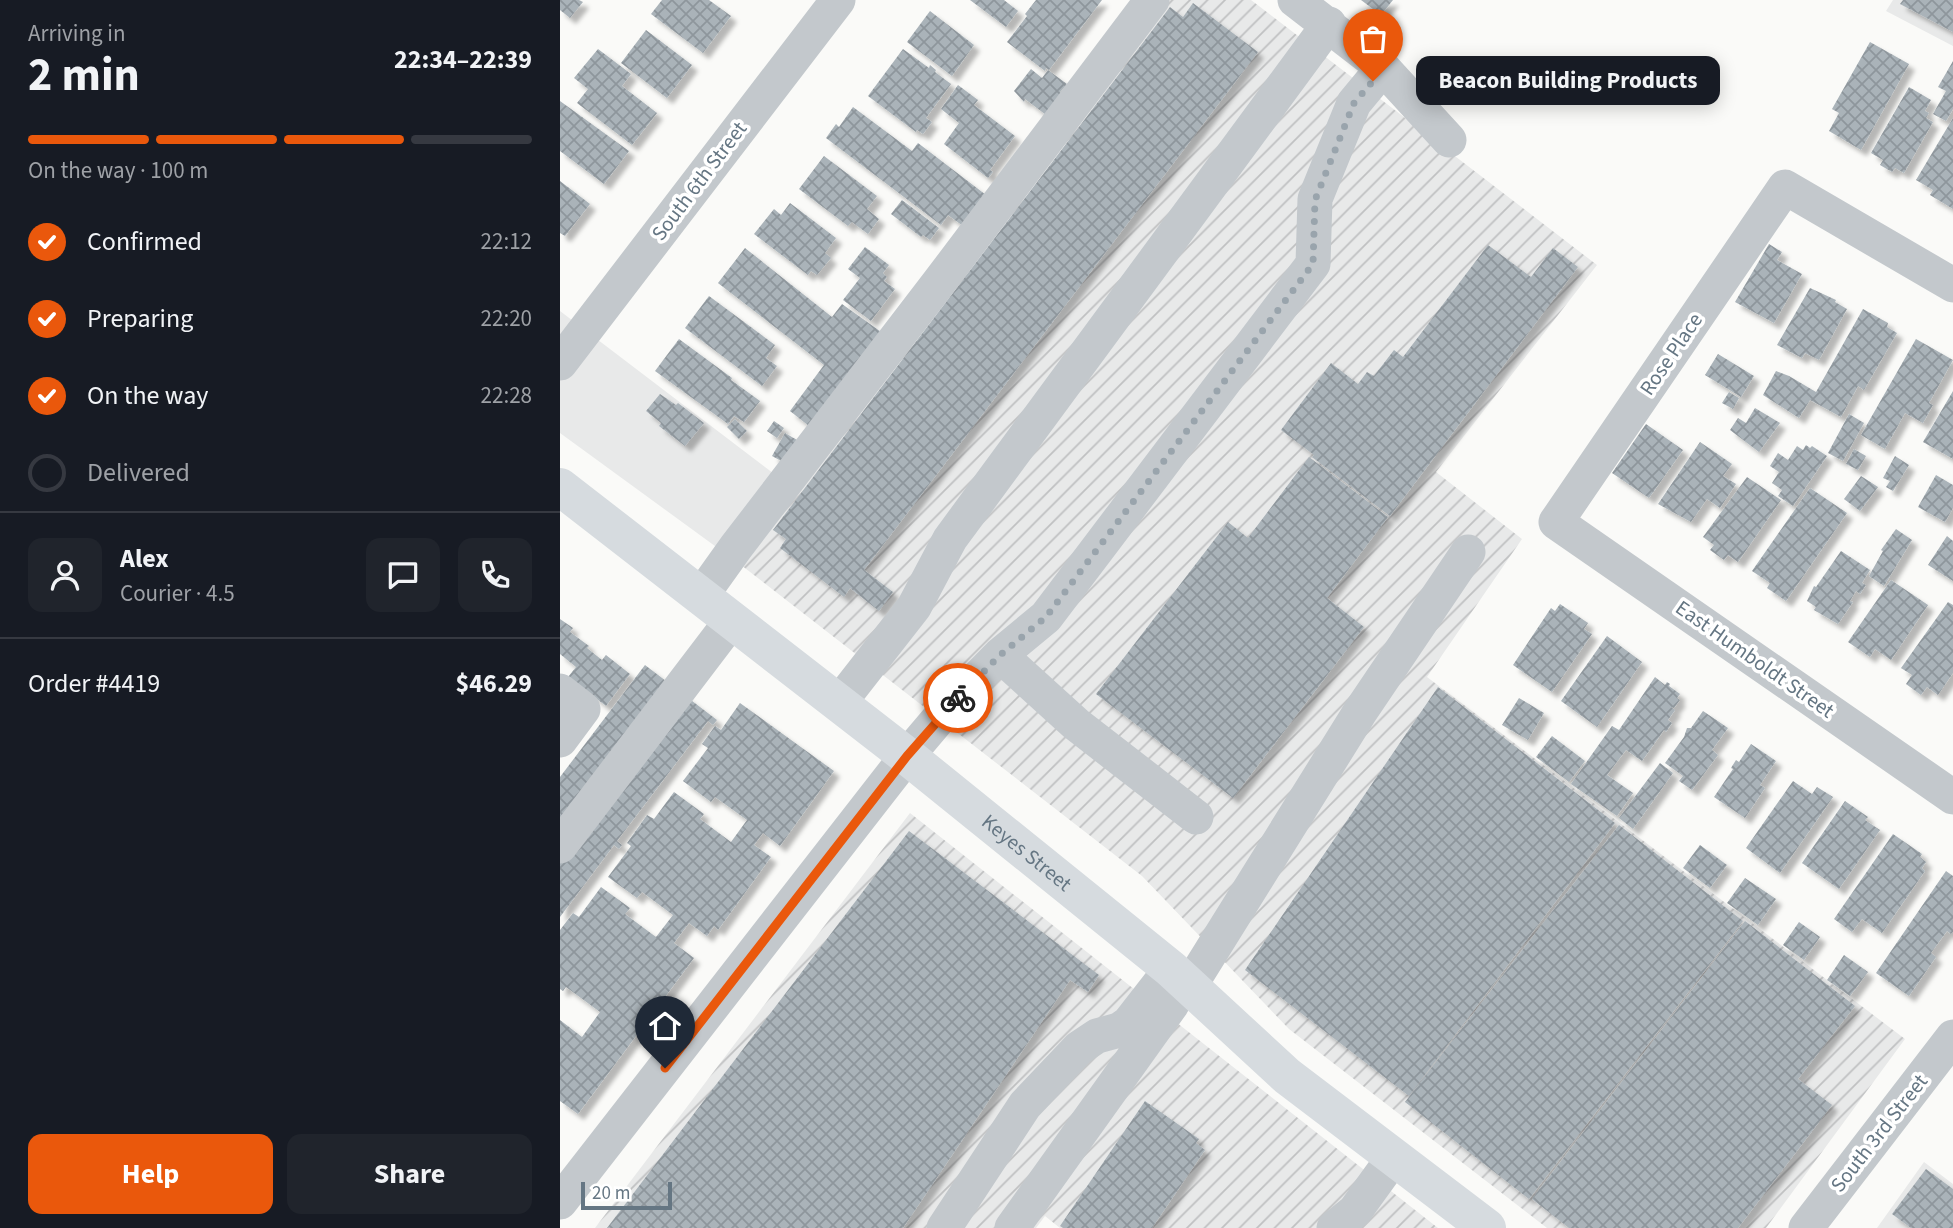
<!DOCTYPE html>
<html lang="en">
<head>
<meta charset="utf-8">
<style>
  :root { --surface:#171b24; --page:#20242c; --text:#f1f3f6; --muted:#9ea1a6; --line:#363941; --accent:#ea580c }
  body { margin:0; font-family:"Source Sans 3",sans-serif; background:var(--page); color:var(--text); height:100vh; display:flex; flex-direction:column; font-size:26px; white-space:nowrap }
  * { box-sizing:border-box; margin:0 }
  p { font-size:23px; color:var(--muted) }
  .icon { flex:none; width:38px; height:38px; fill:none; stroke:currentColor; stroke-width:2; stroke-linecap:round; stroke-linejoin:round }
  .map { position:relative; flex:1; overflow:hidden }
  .sheet { display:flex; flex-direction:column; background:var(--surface); width:560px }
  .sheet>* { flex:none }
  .scale { position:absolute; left:21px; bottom:18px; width:91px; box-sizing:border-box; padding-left:7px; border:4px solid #657683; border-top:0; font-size:19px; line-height:24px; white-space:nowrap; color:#657683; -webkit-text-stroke:5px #fff; paint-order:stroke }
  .pin { position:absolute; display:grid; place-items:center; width:60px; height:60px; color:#fff; margin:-72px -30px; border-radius:50% 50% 50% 0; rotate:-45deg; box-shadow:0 0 7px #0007 }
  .pin .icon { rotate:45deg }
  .courier { position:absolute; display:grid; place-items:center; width:70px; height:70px; margin:-35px; border:5px solid #ea580c; border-radius:50%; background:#fff; color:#222; box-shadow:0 2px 9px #0007 }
  .bubble { position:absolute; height:49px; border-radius:14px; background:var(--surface); box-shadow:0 4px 18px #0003; font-size:23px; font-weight:700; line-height:49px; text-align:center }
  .summary em { font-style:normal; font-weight:700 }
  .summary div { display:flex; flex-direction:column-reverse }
  .summary { display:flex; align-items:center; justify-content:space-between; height:119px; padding:0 28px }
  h1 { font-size:46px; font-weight:700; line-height:52px }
  .bar { display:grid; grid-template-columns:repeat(4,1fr); gap:10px 7px; align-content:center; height:84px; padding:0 28px }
  .bar i { height:9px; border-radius:5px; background:var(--line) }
  .bar .current { background:var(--accent) }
  .bar p { grid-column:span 4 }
  .line { display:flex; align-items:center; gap:18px; padding:0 28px; border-top:2px solid var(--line) }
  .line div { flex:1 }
  .round { display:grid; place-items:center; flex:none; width:74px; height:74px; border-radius:14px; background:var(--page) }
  ol { padding:0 28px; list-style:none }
  li { display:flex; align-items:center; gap:21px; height:77px }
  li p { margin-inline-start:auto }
  li .icon { padding:7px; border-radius:50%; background:var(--accent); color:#fff; stroke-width:4 }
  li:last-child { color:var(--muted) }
  li i { width:38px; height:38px; border:4px solid var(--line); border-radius:50% }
  .primary-button { display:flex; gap:14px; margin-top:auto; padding:14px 28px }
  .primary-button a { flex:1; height:80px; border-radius:14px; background:var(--accent); color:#fff; font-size:28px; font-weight:700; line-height:80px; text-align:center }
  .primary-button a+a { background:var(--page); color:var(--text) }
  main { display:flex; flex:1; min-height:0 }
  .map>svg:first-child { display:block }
</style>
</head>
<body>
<main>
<section class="sheet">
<div class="summary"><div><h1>2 min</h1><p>Arriving in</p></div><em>22:34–22:39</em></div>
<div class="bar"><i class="current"></i><i class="current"></i><i class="current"></i><i></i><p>On the way · 100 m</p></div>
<ol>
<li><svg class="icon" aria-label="check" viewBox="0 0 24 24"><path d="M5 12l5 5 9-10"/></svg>Confirmed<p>22:12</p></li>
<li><svg class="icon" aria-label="check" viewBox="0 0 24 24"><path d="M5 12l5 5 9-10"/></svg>Preparing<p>22:20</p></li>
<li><svg class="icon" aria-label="check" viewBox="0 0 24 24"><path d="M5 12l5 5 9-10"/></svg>On the way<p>22:28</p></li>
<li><i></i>Delivered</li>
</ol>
<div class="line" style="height:126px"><a class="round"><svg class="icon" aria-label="person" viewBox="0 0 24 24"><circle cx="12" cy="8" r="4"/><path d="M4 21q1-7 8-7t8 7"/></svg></a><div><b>Alex</b><p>Courier · 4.5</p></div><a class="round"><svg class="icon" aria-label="chat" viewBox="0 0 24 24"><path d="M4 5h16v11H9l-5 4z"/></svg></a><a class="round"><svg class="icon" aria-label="phone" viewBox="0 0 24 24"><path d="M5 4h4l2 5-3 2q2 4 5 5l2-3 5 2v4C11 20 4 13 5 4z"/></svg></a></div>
<div class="line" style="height:91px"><div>Order #4419</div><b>$46.29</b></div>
<div class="primary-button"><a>Help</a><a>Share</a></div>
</section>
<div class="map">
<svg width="1393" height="1228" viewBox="0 0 1393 1228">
  <defs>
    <pattern id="industrial-furrows" width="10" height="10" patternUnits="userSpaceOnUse" patternTransform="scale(1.75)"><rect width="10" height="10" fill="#e8e9e9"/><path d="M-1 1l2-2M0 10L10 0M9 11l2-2" fill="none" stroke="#c0c1c2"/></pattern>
    <pattern id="building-cross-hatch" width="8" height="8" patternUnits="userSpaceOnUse" patternTransform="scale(1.75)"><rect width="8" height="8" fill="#aab3b9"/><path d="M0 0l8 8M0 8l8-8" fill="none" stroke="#8e969c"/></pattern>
    <filter id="shadow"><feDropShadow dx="6" dy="6" stdDeviation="2" flood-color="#0004"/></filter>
  </defs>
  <rect width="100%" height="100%" fill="#fafaf8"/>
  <path fill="#e8e9e9" d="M1333,0H1393V46L1326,11Z
    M0,311L234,489L181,565L0,433Z
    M1364,1162L1393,1184V1228H1317Z"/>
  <path fill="url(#industrial-furrows)" d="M608,0H691L1037,265L876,472L962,539L867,677L1345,1039L1206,1228H987L729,1029L582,876L181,565Z
    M350,813L878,1228H500L485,1216L476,1228H35Z"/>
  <path fill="url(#building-cross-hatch)" filter="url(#shadow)" d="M0,0H19L23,2L10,18L0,10Z
    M102,0H149L171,16L143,53L91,14Z
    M410,0H444L458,11L446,27Z
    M476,0H542L489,70L486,68L485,71L447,42L467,16L465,14Z
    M801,0H833L821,15Z
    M1343,0H1393V32L1340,4Z
    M633,3L698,52L304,570L333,592L319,611L290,588L284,597L220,548L226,539L213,530L610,7L623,17Z
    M370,11L414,45L392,76L347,42Z
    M86,30L132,65L107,98L61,63Z
    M1310,42L1349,64L1301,150L1269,131L1279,113L1272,109Z
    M38,49L71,74L62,86L97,113L72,145L17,103L28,89L14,78Z
    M343,49L369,68L370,65L376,70L375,72L391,84L366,118L372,122L363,134L357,130L356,132L308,96Z
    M1393,61V109L1386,121L1373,114L1386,91L1378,87Z
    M471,69L482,78L488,70L507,84L500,92L506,97L490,118L465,99L464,102L454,91Z
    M398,85L418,100L414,105L455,136L430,170L433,172L428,178L384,144L399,123L381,109Z
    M1349,87L1371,100L1365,111L1369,113L1366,118L1373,122L1344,173L1335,168L1332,172L1320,165L1323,160L1311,153Z
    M0,101L69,151L44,184L0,151Z
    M293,107L352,151L358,143L426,195L403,226L388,215L381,225L266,138L276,124L279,127Z
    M1393,118V209L1370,195L1373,190L1356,180Z
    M264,156L317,196L307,209L319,219L308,234L292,222L288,226L239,189Z
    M0,181L30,204L5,236L0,233Z
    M342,200L379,228L370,240L363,235L361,237L331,214Z
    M230,203L276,238L265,253L271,258L257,275L251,271L248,275L194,234L214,209L221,215Z
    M1209,244L1222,252L1217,260L1242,274L1214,323L1175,302Z
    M928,245L971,277L993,248L1018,267L830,516L752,457L754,455L721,430L771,363L798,384L807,372L814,376L834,350L843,357Z
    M305,247L329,265L323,273L327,277L324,281L335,289L311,321L283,300L300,278L288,269Z
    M185,248L272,317L282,304L324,334L254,430L230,411L264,365L158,283Z
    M1250,288L1276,300L1275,302L1287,309L1259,360L1245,353L1242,358L1217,345Z
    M149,296L215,345L206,358L217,366L202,386L125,328Z
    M1303,309L1328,323L1327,327L1337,333L1304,390L1298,386L1281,417L1250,400L1239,418L1203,395L1216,371L1229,376L1256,392Z
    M119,339L172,378L171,380L200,401L184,422L174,416L168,424L95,371Z
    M1356,339L1393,360L1369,403L1373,405L1363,423L1345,413L1325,449L1301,435Z
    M1158,354L1194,376L1181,397L1145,375Z
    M1393,391V459L1363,442Z
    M1169,392L1179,398L1173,409L1162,403Z
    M100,394L116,405L118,403L144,423L125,446L99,426L101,423L86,411Z
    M1195,408L1220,423L1199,452L1170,430L1178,418L1186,423Z
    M1289,414L1304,423L1283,461L1268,453Z
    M175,419L187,431L179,439L167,427Z
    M214,421L224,428L217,438L207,431Z
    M1086,424L1123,450L1089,498L1052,473Z
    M225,433L237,440L225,463L212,456Z
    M1140,442L1172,464L1163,476L1176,484L1160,508L1147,499L1131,522L1098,504Z
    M1246,445L1250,448L1252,446L1267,456L1233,506L1218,496L1222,490L1212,483L1219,472L1210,466L1218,453L1228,460L1237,446L1243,450Z
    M1294,449L1306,456L1298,470L1286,464Z
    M1335,456L1349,465L1333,491L1326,487L1330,481L1323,478Z
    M749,457L828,517L767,598L804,627L673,798L536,694L668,522L688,538Z
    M1376,475L1393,485V508L1385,522L1358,507Z
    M1301,476L1318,487L1300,511L1284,499Z
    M1187,477L1221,500L1178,562L1168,555L1164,560L1150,550L1154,545L1143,537Z
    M1250,488L1287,513L1226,601L1207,588L1210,583L1192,571Z
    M1336,529L1352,540L1324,586L1309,576L1323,551L1321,550Z
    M1387,536L1393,541V581L1368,565Z
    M1281,551L1310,570L1302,583L1306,585L1300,594L1296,591L1290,601L1293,602L1278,624L1254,610L1256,607L1247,601L1254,586L1256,587Z
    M1331,580L1368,605L1331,660L1315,649L1310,657L1288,642Z
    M1388,602L1393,605V673L1378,695L1367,687L1361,695L1346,684L1352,675L1341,668Z
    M1000,604L1028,623L1024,629L1032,634L992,692L953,665L991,608L995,611Z
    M0,619L13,628L10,632L29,646L27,648L42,660L46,655L70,674L46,706L8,677L16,667L0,654Z
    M1047,636L1082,662L1037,727L1001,701Z
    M85,665L157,720L153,725L148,721L57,841L62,845L59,849L54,845L0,917V777Z
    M1095,677L1105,685L1107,682L1110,684L1109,686L1120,694L1117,698L1120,700L1114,708L1111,707L1115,710L1108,720L1112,723L1106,732L1104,730L1082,761L1066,750L1047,775L1073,793L1057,816L1011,784L1052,726L1059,730Z
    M878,687L1055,823L849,1096L685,970Z
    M959,698L984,713L968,740L942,725Z
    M180,703L274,771L220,846L203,833L194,845L211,857L158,930L154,926L147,936L129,923L114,943L134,958L18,1114L0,1101V1020L22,1037L40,1012L6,987L3,991L0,989V930L13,913L19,917L41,887L70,908L65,914L96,937L113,915L82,892L77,898L48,877L71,846L67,843L87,815L94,819L114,792L144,814L140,819L171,842L187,820L155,797L151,802L123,781L148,748L142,744L155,726L161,730Z
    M1143,711L1168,728L1152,750L1158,755L1132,790L1119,781L1123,776L1105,763L1124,737L1127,728H1131Z
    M992,736L1025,761L1009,782L976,757Z
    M1191,744L1216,761L1200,785L1205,788L1185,818L1154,797L1173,769L1171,768L1176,760L1179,762Z
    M1100,763L1113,773L1073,829L1059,818Z
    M1233,781L1252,794L1257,787L1273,797L1220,873L1186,848Z
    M1285,801L1308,817L1305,820L1320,830L1279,889L1242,863Z
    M1059,825L1183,921L969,1199L845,1102Z
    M349,831L539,975L528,992L510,980L343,1228H47Z
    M1333,834L1362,854L1360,857L1366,862L1362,868L1365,871L1322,933L1302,919L1292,932L1274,919Z
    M1140,845L1167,865L1150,888L1123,868Z
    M1386,871L1393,876V932L1391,934L1387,931L1371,953L1376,957L1349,996L1316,973Z
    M1185,878L1216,899L1198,925L1167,903Z
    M1185,921L1295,1006L1238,1079L1272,1105L1178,1228H1009L972,1199Z
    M1239,922L1260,937L1244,960L1223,945Z
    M1284,955L1308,972L1290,996L1267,980Z
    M585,1101L639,1139L636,1143L645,1150L592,1228H503L500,1226Z
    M1366,1169L1393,1189V1228H1351L1332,1214Z"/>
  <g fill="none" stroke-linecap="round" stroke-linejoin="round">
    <path stroke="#c3c8cc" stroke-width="35" d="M735,0L823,68L889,140
      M1393,285L1225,187L996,522L1393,797
      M0,363L278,0
      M141,596L176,547L380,281L592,0
      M440,655L516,724L636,817
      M0,691L23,709L0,740
      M279,703L354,607L390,539L769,24
      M0,846L172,620
      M629,987L800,712L908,552
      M0,1202L347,756L386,710L440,655L486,617L753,264L755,199L794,103L823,68
      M384,1228L465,1105L519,1048L537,1036L559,1030L569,1023L611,969
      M452,1228L612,1004
      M774,1228L795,1211L834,1157
      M1246,1228L1393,1037"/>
    <path stroke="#d6dbdf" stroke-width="38" id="s1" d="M0,487L347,756L611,969L727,1076L927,1228"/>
  </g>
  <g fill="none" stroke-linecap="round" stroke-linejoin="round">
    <path stroke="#99a4ac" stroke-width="7" stroke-dasharray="0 12.6" d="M398,698L439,656L486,617L753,264L755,200L794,103L813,81"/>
    <path stroke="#ea580c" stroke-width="9" d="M105,1068L347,756L398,698"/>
  </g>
  <g text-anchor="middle" stroke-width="7" stroke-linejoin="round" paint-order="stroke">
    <g font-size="21" fill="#657683" stroke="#fff">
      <text transform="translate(139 181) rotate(-53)" y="7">South 6th Street</text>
      <text transform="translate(1111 354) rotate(-56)" y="7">Rose Place</text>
      <text transform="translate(1195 659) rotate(35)" y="7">East Humboldt Street</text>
      <text dy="7" stroke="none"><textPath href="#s1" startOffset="593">Keyes Street</textPath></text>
      <text transform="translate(1319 1133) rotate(-52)" y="7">South 3rd Street</text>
    </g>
  </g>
</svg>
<div class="scale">20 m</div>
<div class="pin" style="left:813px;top:81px;background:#ea580c"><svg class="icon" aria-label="bag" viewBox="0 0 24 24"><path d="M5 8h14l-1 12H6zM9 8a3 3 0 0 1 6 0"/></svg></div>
<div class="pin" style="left:105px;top:1068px;background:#1f2937"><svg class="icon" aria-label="home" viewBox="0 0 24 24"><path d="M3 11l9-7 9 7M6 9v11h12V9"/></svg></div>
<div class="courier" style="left:398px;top:698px"><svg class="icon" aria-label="bike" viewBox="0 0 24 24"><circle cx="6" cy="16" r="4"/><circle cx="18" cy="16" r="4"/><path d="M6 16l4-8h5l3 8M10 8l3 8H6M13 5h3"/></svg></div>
<div class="bubble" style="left:856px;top:56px;width:304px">Beacon Building Products</div>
</div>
</main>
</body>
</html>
